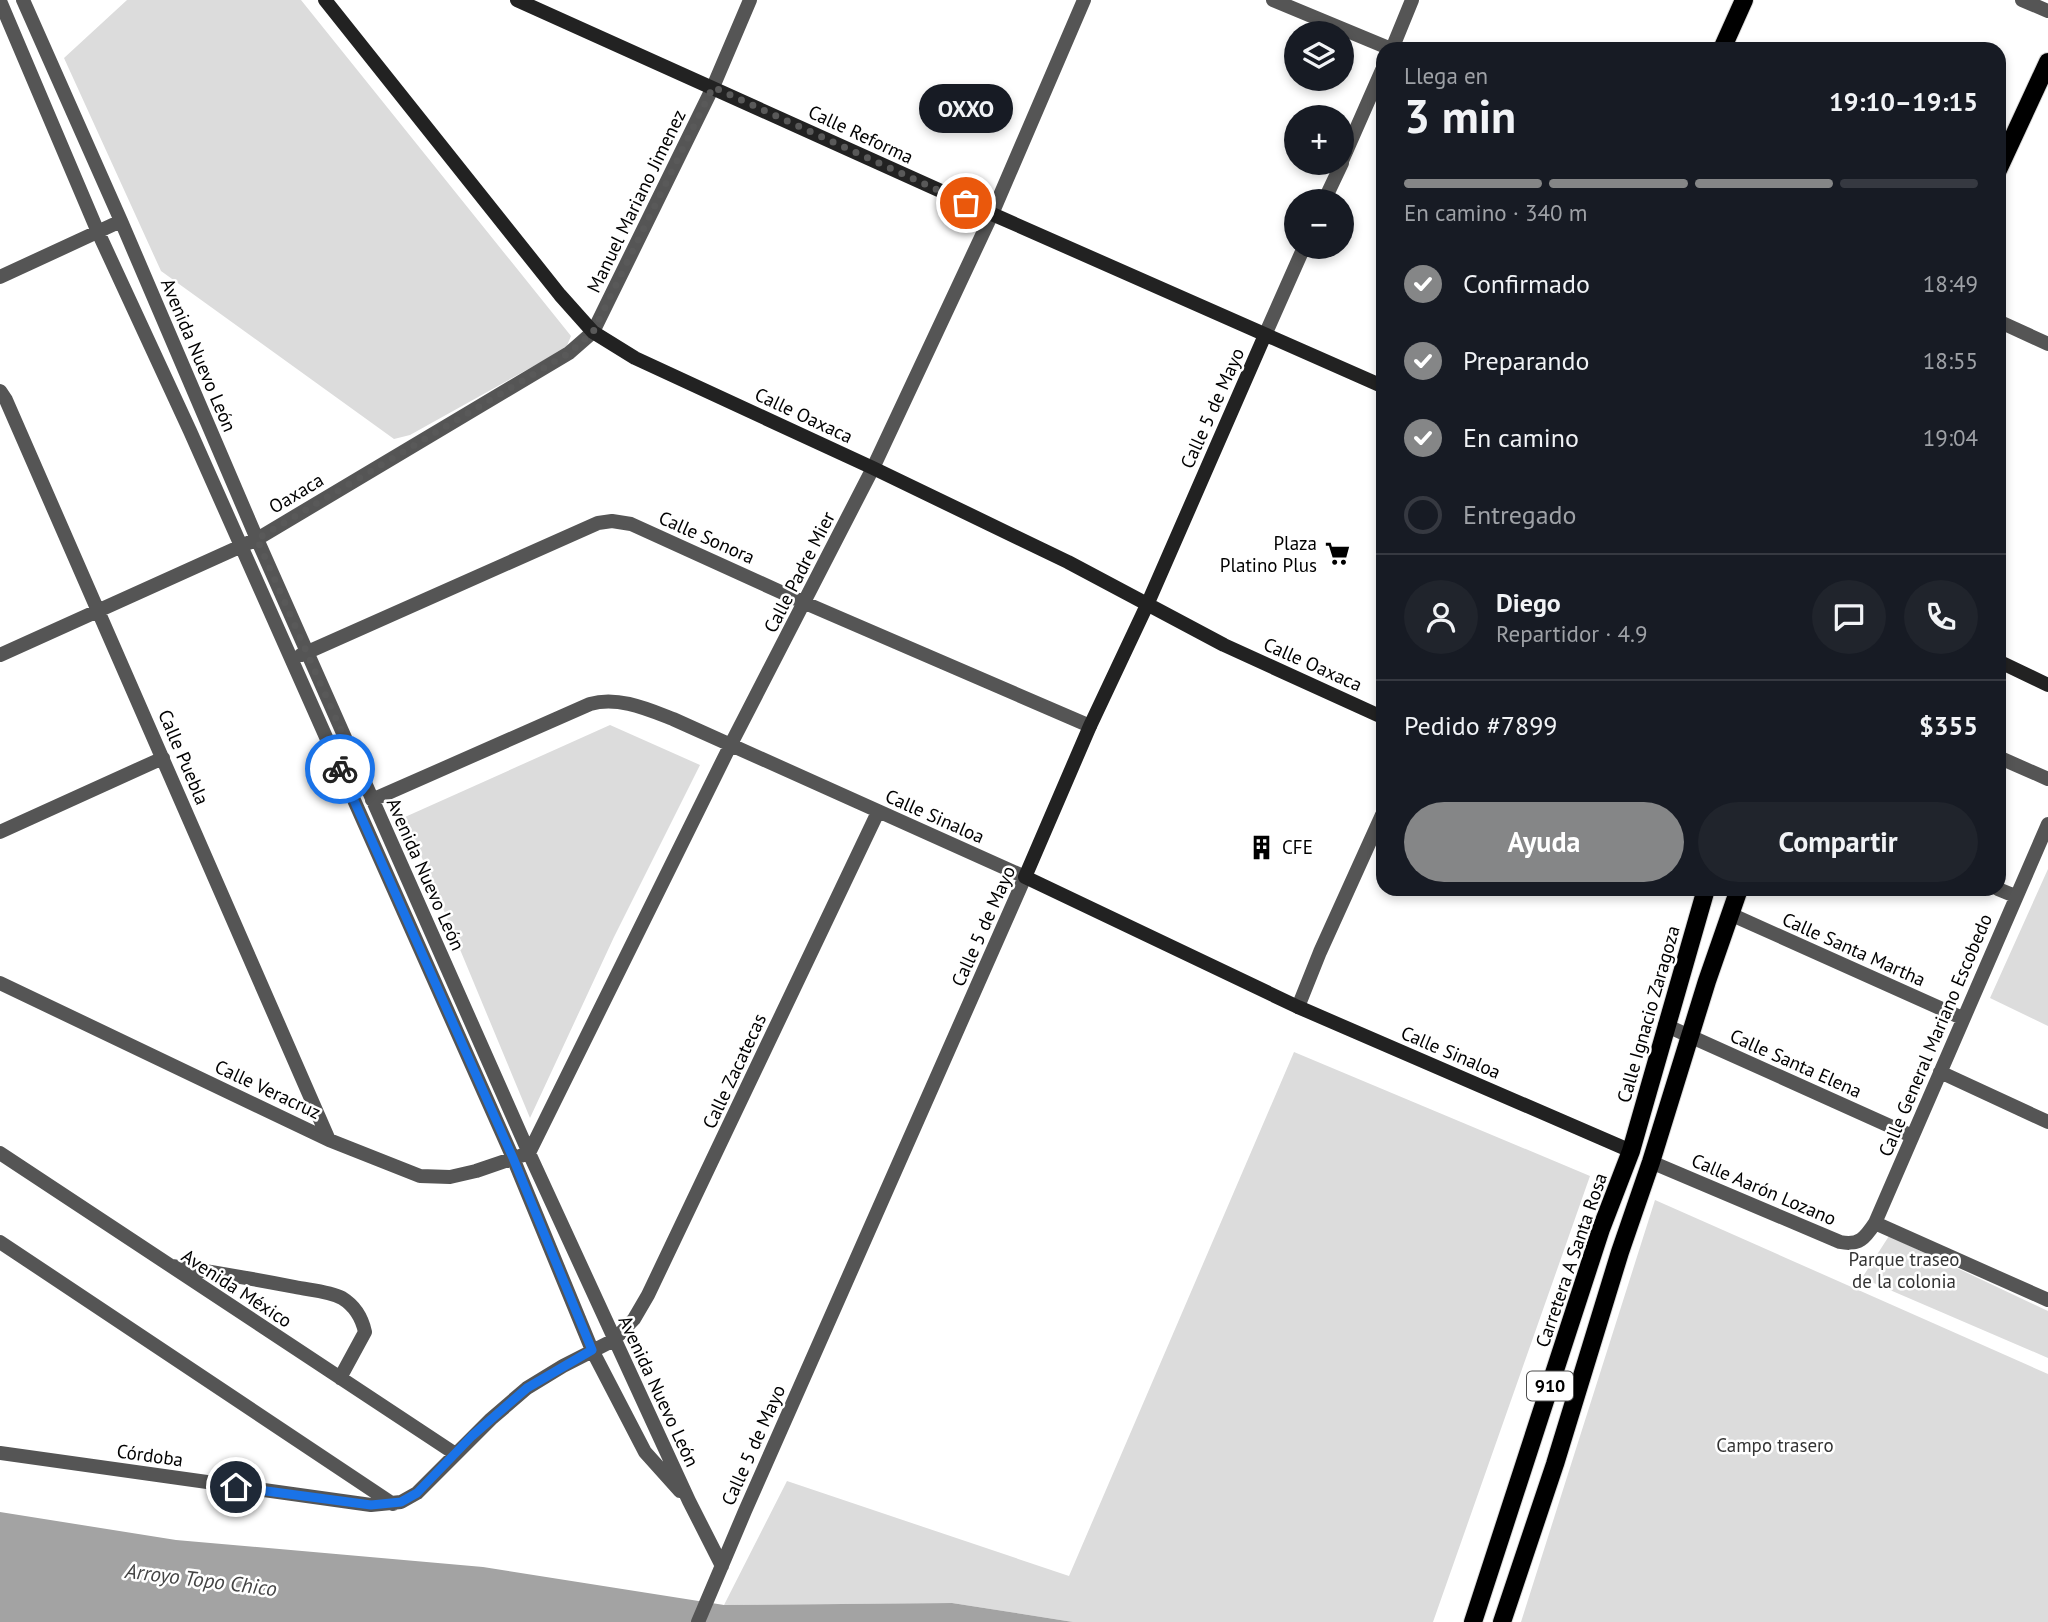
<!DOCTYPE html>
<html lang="es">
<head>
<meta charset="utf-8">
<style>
  :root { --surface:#171b24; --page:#20242c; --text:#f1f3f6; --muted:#9ea1a6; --line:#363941; --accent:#858687 }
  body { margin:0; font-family:"PT Sans",sans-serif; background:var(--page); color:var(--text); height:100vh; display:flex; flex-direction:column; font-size:26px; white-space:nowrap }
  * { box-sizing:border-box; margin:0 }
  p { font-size:23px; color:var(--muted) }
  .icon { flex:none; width:38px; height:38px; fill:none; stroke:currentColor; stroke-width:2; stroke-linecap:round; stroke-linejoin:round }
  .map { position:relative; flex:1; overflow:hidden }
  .sheet { position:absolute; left:1376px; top:42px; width:630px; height:854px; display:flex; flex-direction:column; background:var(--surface); border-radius:21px; box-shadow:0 4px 10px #0003 }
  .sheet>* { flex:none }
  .tools { position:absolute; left:1284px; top:21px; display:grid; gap:14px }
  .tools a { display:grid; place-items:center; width:70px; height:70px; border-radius:50%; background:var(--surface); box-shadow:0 4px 10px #0003; font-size:35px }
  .pin { position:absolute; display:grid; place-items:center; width:60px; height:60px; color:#fff; margin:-30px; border:4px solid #fff; border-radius:50%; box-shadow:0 2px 7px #0007 }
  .courier { position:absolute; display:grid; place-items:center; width:70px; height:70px; margin:-35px; border:5px solid #1a73e8; border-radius:50%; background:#fff; color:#222; box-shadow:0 2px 9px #0007 }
  .bubble { position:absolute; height:49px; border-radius:24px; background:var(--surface); box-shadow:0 4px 10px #0003; font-size:23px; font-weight:600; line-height:49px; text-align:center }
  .headline em { font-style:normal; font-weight:600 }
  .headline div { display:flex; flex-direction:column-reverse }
  .headline { display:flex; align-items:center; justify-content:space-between; height:119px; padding:0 28px }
  h1 { font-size:46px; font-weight:600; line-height:52px }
  .bar { display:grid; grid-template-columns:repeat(4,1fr); gap:10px 7px; align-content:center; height:84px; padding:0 28px }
  .bar i { height:9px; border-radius:5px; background:var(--line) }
  .bar .active { background:var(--accent) }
  .bar p { grid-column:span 4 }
  .line { display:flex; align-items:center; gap:18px; padding:0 28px; border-top:2px solid var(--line) }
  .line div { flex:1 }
  .round { display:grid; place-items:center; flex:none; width:74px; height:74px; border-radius:37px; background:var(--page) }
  ol { padding:0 28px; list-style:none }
  li { display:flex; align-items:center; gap:21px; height:77px }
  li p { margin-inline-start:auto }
  li .icon { padding:7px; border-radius:50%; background:var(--accent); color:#fff; stroke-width:4 }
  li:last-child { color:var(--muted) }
  li i { width:38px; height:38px; border:4px solid var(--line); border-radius:50% }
  .button { display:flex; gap:14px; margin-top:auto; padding:14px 28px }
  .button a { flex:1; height:80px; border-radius:42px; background:var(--accent); color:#fff; font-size:28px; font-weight:600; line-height:80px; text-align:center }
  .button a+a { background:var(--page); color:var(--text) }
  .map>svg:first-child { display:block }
</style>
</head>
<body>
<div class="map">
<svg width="2048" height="1622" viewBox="0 0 2048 1622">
  <rect width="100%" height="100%" fill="#fff"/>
  <path fill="#dcdcdc" d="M127,0H301L571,336L566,348L410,435L394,439L161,271L64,58Z
    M610,725L700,765L614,937L530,1118L405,817Z
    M2048,869V1026L1990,998Z
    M1294,1052L1590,1176L1433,1622H1073L952,1603L724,1605L787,1481L1069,1576Z
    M1655,1200L2048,1374V1622H1521Z
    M1889,1236L2048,1311V1358L1862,1278Z"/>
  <path fill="#a3a3a3" d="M0,1512L176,1540L483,1567L724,1605L952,1603L1073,1622H0Z"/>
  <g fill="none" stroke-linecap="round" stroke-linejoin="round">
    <defs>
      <path id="primary" d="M1722,49L1744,0
        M1998,170L2048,62
        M1473,1622L1601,1229L1631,1151L1706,889
        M1502,1622L1555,1464L1620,1252L1651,1162L1707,981L1739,889"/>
    </defs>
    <use href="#primary" stroke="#dbdbdb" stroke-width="20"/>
    <path stroke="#555" stroke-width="14" d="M23,0L121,221L257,539L529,1153L689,1501L722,1566
      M1273,0L1391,49
      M2022,0L2048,11
      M0,1L98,232L190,431L513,1158L592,1350L645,1452L680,1491
      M1392,49L1412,0
      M1342,161L1382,70
      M1324,201L1342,163
      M0,277L121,221
      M1998,321L2048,344
      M1265,335L1304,247
      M0,391L6,400L329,1140
      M0,655L257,539L569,353L593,332L713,87L750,0
      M301,655L598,523L612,521L631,524L805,603L1090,726
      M1998,757L2048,779
      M372,800L590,704C618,696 647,709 673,719L1025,877L745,1511L698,1622
      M0,832L163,758
      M1998,889L2015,896
      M1730,914L1962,1018
      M0,983L329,1140L420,1176L450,1177L476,1171L529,1153L730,746L873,468L992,214L1084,0
      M1298,1007L1320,952L1382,815
      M1665,1025L1912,1136
      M1940,1072L2048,1122
      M0,1153L454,1453
      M1651,1162L1840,1242C1859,1246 1865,1238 1875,1223L2048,1300
      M1875,1223L2048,824
      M0,1242L393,1504
      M172,1266C213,1272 254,1279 295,1287C309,1290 329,1291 342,1298C355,1306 362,1318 365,1332L340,1378
      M0,1453L371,1505L401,1502L417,1493L491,1419L527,1388L563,1366L614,1340L634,1319L648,1295L878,812"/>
    <path stroke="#222" stroke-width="14" d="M325,0L560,295L593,332L635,358L873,468L1068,562L1224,645L1382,717
      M517,0L992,214L1382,386
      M1265,335L1147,605L1090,726L1025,877L1298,1007L1631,1151
      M1998,661L2048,685"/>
    <use href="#primary" stroke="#000" stroke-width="18"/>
  </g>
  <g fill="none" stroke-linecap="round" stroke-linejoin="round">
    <path stroke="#595959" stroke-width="7" stroke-dasharray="0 12.6" d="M340,769L330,745L344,737L257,539L569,353L593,332L713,87L966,203"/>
    <path stroke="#1a73e8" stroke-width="9" d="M236,1487L371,1505L401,1502L417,1493L472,1436L527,1388L592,1350L513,1158L340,769"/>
  </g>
  <defs>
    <symbol id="supermarket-bare" viewBox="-9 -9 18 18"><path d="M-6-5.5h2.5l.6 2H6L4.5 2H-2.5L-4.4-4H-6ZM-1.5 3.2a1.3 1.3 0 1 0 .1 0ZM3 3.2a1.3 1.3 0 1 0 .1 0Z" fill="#000" stroke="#fff" stroke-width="2.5" paint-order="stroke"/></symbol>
    <symbol id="building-bare" viewBox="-9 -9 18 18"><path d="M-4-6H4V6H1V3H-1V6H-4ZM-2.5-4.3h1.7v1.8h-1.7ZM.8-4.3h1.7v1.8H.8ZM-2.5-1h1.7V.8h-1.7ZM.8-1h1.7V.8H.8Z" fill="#000" stroke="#fff" stroke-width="2.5" paint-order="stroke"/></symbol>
  </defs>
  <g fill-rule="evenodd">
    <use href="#supermarket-bare" x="1320" y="536" width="35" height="35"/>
    <use href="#building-bare" x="1244" y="830" width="35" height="35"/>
  </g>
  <g text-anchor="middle" stroke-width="5" stroke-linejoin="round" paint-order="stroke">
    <rect fill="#fff" stroke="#4c4c4c" stroke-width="2" x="1527" y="1371.5" width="46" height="29" rx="5"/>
    <g font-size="18" font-weight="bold" fill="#000">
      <text x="1550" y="1392">910</text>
    </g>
    <g font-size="19" fill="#000" stroke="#fff">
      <text transform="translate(861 134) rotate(25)" y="7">Calle Reforma</text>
      <text transform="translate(636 201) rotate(-64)" y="7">Manuel Mariano Jimenez</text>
      <text transform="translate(199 355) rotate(67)" y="7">Avenida Nuevo León</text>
      <text transform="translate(1212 408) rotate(-66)" y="7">Calle 5 de Mayo</text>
      <text transform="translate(804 415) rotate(25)" y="7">Calle Oaxaca</text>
      <text transform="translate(296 493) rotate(-31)" y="7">Oaxaca</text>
      <text transform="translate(707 537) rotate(24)" y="7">Calle Sonora</text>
      <text transform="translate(799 572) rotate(-63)" y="7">Calle Padre Mier</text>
      <text transform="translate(1313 664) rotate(24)" y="7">Calle Oaxaca</text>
      <text transform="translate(184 757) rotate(67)" y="7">Calle Puebla</text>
      <text transform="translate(935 816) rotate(24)" y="7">Calle Sinaloa</text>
      <text transform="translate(426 874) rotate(66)" y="7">Avenida Nuevo León</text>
      <text transform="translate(983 926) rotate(-66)" y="7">Calle 5 de Mayo</text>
      <text transform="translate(1854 949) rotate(24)" y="7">Calle Santa Martha</text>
      <text transform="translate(1648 1014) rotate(-74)" y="7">Calle Ignacio Zaragoza</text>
      <text transform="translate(1935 1035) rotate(-67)" y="7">Calle General Mariano Escobedo</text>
      <text transform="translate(1451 1052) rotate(23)" y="7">Calle Sinaloa</text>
      <text transform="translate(1796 1063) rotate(24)" y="7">Calle Santa Elena</text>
      <text transform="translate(734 1071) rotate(-65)" y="7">Calle Zacatecas</text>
      <text transform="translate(268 1089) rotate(25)" y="7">Calle Veracruz</text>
      <text transform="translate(1764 1189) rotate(23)" y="7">Calle Aarón Lozano</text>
      <text transform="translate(1571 1260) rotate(-71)" y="7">Carretera A Santa Rosa</text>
      <text transform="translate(237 1288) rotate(33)" y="7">Avenida México</text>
      <text transform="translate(659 1391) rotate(65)" y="7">Avenida Nuevo León</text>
      <text transform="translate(753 1445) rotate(-66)" y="7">Calle 5 de Mayo</text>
      <text transform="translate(150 1455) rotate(8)" y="7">Córdoba</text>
    </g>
    <g font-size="19" fill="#000" stroke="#fff" text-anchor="end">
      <text x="1317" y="550">Plaza<tspan x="1317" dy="22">Platino Plus</tspan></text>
      <text x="1282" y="854" text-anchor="start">CFE</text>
    </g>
    <g font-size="19" fill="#333" stroke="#fff">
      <text x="1904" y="1266">Parque traseo<tspan x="1904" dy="22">de la colonia</tspan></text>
      <text x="1775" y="1452">Campo trasero</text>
    </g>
    <g font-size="21" font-style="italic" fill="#444" stroke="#fff">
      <text transform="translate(201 1580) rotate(7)" y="7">Arroyo Topo Chico</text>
    </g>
  </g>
</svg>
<div class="tools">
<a><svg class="icon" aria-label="layers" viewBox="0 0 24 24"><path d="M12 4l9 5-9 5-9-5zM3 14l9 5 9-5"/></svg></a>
<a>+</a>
<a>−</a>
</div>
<div class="pin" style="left:966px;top:203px;background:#ea580c"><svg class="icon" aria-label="bag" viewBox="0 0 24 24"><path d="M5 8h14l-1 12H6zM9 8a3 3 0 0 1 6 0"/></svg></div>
<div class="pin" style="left:236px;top:1487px;background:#1f2937"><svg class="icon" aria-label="home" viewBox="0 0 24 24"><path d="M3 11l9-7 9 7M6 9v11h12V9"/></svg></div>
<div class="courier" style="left:340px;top:769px"><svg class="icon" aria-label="bike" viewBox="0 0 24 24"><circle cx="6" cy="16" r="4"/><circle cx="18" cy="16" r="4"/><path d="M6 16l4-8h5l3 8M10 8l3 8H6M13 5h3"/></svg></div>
<div class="bubble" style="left:919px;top:84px;width:94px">OXXO</div>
<section class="sheet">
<div class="headline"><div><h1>3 min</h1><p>Llega en</p></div><em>19:10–19:15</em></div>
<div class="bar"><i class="active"></i><i class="active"></i><i class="active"></i><i></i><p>En camino · 340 m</p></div>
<ol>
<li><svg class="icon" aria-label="check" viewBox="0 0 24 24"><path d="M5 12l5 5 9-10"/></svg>Confirmado<p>18:49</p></li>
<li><svg class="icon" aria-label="check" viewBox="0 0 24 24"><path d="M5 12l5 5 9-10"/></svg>Preparando<p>18:55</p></li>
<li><svg class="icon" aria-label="check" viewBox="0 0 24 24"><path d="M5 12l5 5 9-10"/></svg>En camino<p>19:04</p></li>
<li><i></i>Entregado</li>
</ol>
<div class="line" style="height:126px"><a class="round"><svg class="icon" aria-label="person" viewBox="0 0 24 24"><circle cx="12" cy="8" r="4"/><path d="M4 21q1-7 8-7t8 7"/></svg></a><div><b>Diego</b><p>Repartidor · 4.9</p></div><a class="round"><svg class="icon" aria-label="chat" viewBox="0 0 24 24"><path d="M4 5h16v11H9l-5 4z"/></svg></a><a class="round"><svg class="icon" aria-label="phone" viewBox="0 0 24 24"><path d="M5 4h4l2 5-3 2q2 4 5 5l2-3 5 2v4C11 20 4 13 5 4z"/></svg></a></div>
<div class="line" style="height:91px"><div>Pedido #7899</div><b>$355</b></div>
<div class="button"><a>Ayuda</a><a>Compartir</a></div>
</section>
</div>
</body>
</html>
